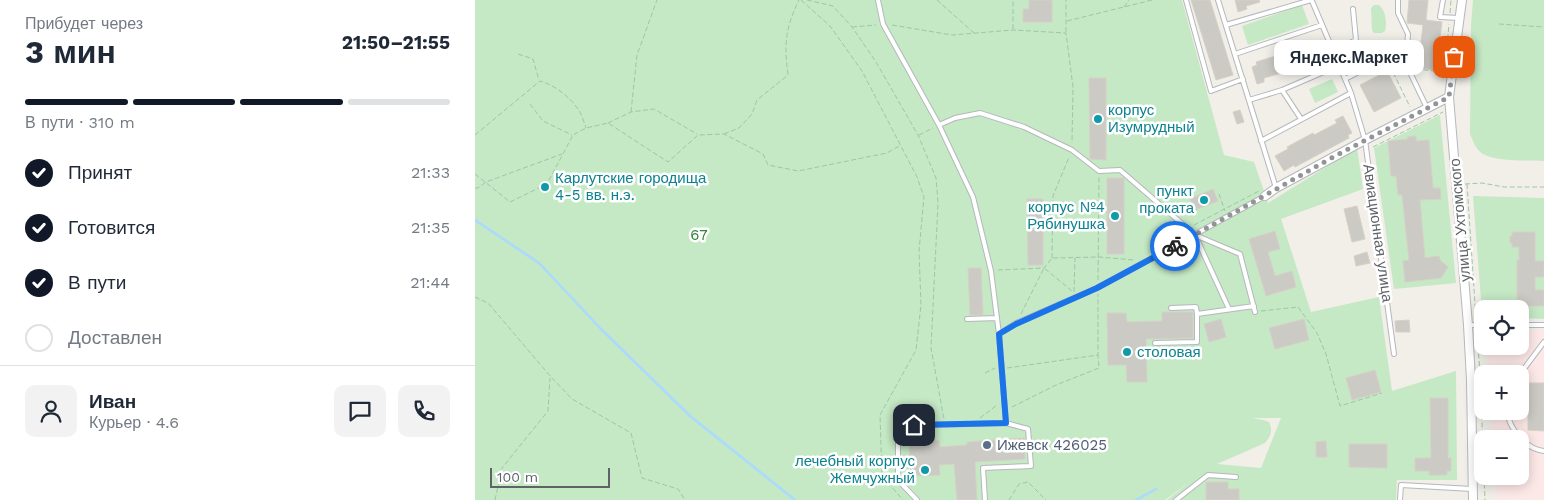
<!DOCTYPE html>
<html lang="ru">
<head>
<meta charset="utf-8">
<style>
  :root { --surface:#fff; --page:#f2f2f3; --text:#1f2937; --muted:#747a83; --line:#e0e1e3; --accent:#111827 }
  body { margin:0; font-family:"Work Sans",sans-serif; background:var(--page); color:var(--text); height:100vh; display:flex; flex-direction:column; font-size:19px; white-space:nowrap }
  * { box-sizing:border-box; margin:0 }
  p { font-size:16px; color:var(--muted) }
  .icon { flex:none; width:28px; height:28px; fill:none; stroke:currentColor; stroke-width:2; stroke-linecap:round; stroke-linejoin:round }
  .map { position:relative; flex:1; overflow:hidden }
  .side { display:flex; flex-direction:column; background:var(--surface); width:475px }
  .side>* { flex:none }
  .tools { position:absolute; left:999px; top:300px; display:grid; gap:10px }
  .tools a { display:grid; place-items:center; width:55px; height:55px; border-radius:10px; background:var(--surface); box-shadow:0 2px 12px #0003; font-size:25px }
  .scale { position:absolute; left:15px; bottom:12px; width:120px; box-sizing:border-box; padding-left:5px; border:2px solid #5f6368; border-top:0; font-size:14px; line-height:18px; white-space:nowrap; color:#5f6368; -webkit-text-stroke:4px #fff; paint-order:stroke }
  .pin { position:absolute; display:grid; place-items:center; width:42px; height:42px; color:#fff; margin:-21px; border-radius:10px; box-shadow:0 2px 8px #0006 }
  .courier { position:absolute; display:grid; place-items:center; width:50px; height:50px; margin:-25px; border:4px solid #1a73e8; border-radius:50%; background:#fff; color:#222; box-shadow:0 1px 6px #0007 }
  .bubble { position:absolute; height:35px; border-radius:10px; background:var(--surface); box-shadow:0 2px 12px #0003; font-size:16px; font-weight:700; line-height:35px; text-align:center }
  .head em { font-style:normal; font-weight:700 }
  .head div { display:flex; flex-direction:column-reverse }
  .head { display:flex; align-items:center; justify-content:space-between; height:85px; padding:0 25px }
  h1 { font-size:32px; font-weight:700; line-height:38px }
  .bar { display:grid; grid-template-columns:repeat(4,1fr); gap:8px 5px; align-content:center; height:60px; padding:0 25px }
  .bar i { height:6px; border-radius:4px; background:var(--line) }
  .bar .on { background:var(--accent) }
  .bar p { grid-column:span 4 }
  .line { display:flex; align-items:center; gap:12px; padding:0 25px; border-top:1px solid var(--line) }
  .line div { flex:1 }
  .round { display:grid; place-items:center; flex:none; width:52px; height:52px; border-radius:10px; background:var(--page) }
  ol { padding:0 25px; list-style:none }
  li { display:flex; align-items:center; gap:15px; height:55px }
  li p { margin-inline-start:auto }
  li .icon { padding:5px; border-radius:50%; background:var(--accent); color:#fff; stroke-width:4 }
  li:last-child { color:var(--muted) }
  li i { width:28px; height:28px; border:2px solid var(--line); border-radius:50% }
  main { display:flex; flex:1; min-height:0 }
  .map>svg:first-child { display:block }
</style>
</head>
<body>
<main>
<section class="side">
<div class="head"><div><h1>3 мин</h1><p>Прибудет через</p></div><em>21:50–21:55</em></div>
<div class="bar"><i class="on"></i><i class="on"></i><i class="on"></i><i></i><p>В пути · 310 m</p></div>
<ol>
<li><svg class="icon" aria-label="check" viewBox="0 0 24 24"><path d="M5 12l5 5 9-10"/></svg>Принят<p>21:33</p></li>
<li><svg class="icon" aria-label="check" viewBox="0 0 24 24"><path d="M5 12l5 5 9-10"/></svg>Готовится<p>21:35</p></li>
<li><svg class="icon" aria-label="check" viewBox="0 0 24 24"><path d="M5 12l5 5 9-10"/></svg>В пути<p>21:44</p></li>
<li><i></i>Доставлен</li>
</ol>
<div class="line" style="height:90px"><a class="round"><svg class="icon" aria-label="person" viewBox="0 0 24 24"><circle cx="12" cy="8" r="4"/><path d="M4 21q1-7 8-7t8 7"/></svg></a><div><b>Иван</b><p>Курьер · 4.6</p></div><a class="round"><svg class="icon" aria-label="chat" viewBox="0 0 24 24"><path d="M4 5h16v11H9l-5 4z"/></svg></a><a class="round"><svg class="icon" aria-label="phone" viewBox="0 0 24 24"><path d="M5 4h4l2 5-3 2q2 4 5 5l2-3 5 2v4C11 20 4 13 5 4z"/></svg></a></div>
</section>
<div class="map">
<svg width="1069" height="500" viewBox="0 0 1069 500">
  <rect width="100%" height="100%" fill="#f1efe8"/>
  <path fill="#fce8e6" d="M1069,329V499H1022L1021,476H1045V439H1018L1016,411H1045V374H1014L1012,346H1045V330Z"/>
  <path fill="#c5e8c5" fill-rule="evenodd" d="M0,0H707L749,155L779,162L793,203L882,148L888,189L806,219L836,312L904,297L917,391L981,371L982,480H922L921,500H692L717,480L690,500H0ZM777,418H806L786,468L742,464L790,443C796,436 798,431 794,422L788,420Z
    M998,0H1069V161C1053,160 1022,162 1008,154C1001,150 998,141 995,134L996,25Z
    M827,5L834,24L773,45L767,26Z
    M899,5H904C911,11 912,23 910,31L907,33H899L897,30L896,8Z
    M903,41L904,55L885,56L884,42Z
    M857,79L863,92L840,103L834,89Z
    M965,115L981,283L919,289L899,148Z
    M998,196L1069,198V319L1045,318V309H1008L1007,313Z"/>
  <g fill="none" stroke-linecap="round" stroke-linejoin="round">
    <path stroke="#aadaff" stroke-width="2.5" d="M0,220L64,263L126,329L215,416L320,500
      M661,500L681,489"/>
  </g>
  <path fill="#cccac5" stroke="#d6d1c6" d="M554,0H577V22H548V9H554Z
    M716,0H735L758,75L741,80Z
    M760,0H784L785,2L771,6L772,9L763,12Z
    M934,0H953L951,20L967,22L961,70L943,68L948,25L932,23Z
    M846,40L850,56L847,57L848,61L789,78V82L782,84L777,67L782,65L781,62L840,44L839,42Z
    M912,71L926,98L899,112L885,85Z
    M614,78H631V160L615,159Z
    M765,110L769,122L762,124L758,112Z
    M868,116L877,133L873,135L874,138L820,167L819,165L809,171L800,156L813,149L812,147L838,133L839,135L862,123L860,120Z
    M941,136V141L954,140L958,188H965L966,199L945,200L950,258L964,256L965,260L973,267L966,278L930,282L928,261L934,260L927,195H923L921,176H916L913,141L933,139L932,137Z
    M632,178H649V254H632Z
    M738,189L743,201L720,210L715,199Z
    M552,199H568V265H553Z
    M882,206L890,239L877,242L869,209Z
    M800,231L805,249L793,252L800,276L817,271L821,287L791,296L774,239Z
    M1037,232H1060V261H1069V277H1060V290H1069V306H1042V260H1044V247H1037V243H1035V236H1037Z
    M892,252L895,263L881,266L879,256Z
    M493,268H506L508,315H495Z
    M687,312H718V338L671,339L672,382H652L651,365H633L632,313H651L652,322L687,321Z
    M746,319L751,337L734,342L729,324Z
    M829,319L834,340L800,349L794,328Z
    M934,320L935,332H921L920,321Z
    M900,370L906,392L877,400L871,378Z
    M1054,383H1069V431L1053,430V412H1045V398H1054Z
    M955,398H973V458H976V471H972V475H954V471H940V458H956Z
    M549,438L550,459L500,462L502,500H482L479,464L464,465L465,475L436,476L434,442L464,440L465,447L492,445V442Z
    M851,441L852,457H841V442Z
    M874,444H912V468L874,467Z
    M731,482H753V489H764V500H731Z"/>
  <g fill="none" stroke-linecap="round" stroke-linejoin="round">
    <defs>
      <path id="service" d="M403,0L408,24L464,125L498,197L516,271L524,334
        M711,0L736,91L768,79
        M743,0L801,188
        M923,0V13L933,34L931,64
        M968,0L965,17L984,18
        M837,1L876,93L890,140L919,354
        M751,25L836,0
        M859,51L881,40L878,9
        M760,54L847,25
        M870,79L911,58L931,64L952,108
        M807,90L865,65
        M774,100L807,90L826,119
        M464,125L480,118L505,113L549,127L597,150L624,171L645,170L720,235L765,254L780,312
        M786,141L876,93
        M720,235L754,309
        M698,247L703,220
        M696,308L721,307L722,314L779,306
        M492,319L522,318
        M993,325H1008
        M1045,325H1069
        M680,343L722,342V314
        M1045,374L1069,342
        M996,380L1008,379
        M1032,411C1034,429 1051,449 1069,451
        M442,500L423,480V426L531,423L524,334L541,323L622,288L790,196
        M510,500L508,468L556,466L553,429L531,423
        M701,500L733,475L761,477
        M925,500L926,485L997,489"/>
      <path id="minor" d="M987,0L974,97L993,325L996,380L998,500
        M790,196L801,188L890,140L974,97"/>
    </defs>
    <use href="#service" stroke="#b5b8bc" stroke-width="6"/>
    <use href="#minor" stroke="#b5b8bc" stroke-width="10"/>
    <path stroke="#9cc7a9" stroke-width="1" stroke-dasharray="5 2.5" stroke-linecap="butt" d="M326,0L355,26L387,71L442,177L449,197L444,251L446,305L441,350L405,415L407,476L428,500
      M332,0L358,6L377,27L401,62L443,135L461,178L463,203L456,348L469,419
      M462,0L499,33
      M649,7L654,0
      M975,13L976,0
      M592,21L677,0
      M1024,24L1069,27
      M417,25L477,35L538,30L591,33L598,87L597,143
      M377,27L401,25
      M538,29V0
      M591,32V0
      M972,47L974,24
      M43,54L58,59L64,80
      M915,66L935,107
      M941,69L969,72
      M55,104L68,121L97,135
      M156,112L162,55L182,0
      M133,123L156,112L179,109L222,134
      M249,134L264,128L277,114L282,100L313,75C309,44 310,29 324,0
      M0,135L65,81C79,85 94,96 103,109C107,114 109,122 111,128
      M444,135L458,128
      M898,147L968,112
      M0,174L35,202L72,184L98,135L111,128L133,123L193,162L223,135L249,134L288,154L293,165L323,171L412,153L426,145
      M990,184L1007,183L1029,187H1069
      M992,184L1001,319
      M0,188H3L11,182L87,154
      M744,194L750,211
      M719,225L784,191
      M577,258L578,196L594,157
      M523,270L569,268L577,258L624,257L659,260
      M623,280L624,176
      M599,292L600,258
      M0,297L13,303L76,377L97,399L156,433L167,478L203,489L210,500
      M786,311L823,307L842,333L851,354L865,406L907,393
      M546,314L569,268L597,291
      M1002,331L1005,374
      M532,368L623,355V294
      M510,373L520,368
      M1005,385L1008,442
      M537,407L581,385L624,368L623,355
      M505,418L522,405
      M1009,476L1010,500
      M20,500L27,468L73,411L75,378
      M534,500L544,484L553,482L571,500"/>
    <use href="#service" stroke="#fff" stroke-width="4"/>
    <use href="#minor" stroke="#fff" stroke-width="8"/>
  </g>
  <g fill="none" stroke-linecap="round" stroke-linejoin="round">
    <path stroke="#929495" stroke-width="5" stroke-dasharray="0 9" d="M700,246L860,156L974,97L979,57"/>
    <path stroke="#1a73e8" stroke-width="6" d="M439,425L531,423L524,334L541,324L622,288L700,246"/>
  </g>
  <g fill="#0f9aa8" stroke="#fff" stroke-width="2">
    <circle cx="623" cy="119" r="5"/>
    <circle cx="70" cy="187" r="5"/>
    <circle cx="729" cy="200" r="5"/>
    <circle cx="640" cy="216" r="5"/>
    <circle cx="652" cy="352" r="5"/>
    <circle cx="450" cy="470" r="5"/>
  </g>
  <circle fill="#5c6f8a" stroke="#fff" stroke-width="2" cx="512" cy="445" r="5"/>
  <g text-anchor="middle" stroke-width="5" stroke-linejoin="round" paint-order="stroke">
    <g font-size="15" fill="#0d838f" stroke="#fff" text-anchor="start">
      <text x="633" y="115">корпус<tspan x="633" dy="17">Изумрудный</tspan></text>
      <text x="80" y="183">Карлутские городища<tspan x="80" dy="17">4-5 вв. н.э.</tspan></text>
      <text x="719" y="196" text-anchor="end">пункт<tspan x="719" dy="17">проката</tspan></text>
      <text x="630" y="212" text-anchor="end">корпус №4<tspan x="630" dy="17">Рябинушка</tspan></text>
      <text x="662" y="357">столовая</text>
      <text x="440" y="466" text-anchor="end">лечебный корпус<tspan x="440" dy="17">Жемчужный</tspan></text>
    </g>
    <g font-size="15" fill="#5f6368" stroke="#fff">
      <text transform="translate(985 220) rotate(-95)" y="5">улица Ухтомского</text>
      <text transform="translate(903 233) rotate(82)" y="5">Авиационная улица</text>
    </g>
    <g font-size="15" fill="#348238" stroke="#fff">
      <text x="224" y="240">67</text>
    </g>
    <g font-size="15" fill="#4e5e75" stroke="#fff" text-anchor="start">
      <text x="522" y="450">Ижевск 426025</text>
    </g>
  </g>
</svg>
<div class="tools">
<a><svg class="icon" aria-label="locate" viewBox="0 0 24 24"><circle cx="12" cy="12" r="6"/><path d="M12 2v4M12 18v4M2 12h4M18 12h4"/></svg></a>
<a>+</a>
<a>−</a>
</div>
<div class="scale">100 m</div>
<div class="pin" style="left:979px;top:57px;background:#ea580c"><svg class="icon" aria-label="bag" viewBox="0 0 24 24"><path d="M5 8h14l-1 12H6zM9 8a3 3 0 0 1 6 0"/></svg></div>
<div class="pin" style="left:439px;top:425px;background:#1f2937"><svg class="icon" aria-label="home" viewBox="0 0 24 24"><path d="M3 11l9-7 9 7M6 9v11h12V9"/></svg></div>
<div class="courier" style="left:700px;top:246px"><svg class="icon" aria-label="bike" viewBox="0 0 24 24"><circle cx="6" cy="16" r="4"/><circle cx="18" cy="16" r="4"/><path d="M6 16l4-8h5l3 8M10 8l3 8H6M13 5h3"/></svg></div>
<div class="bubble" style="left:799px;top:40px;width:150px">Яндекс.Маркет</div>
</div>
</main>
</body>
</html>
